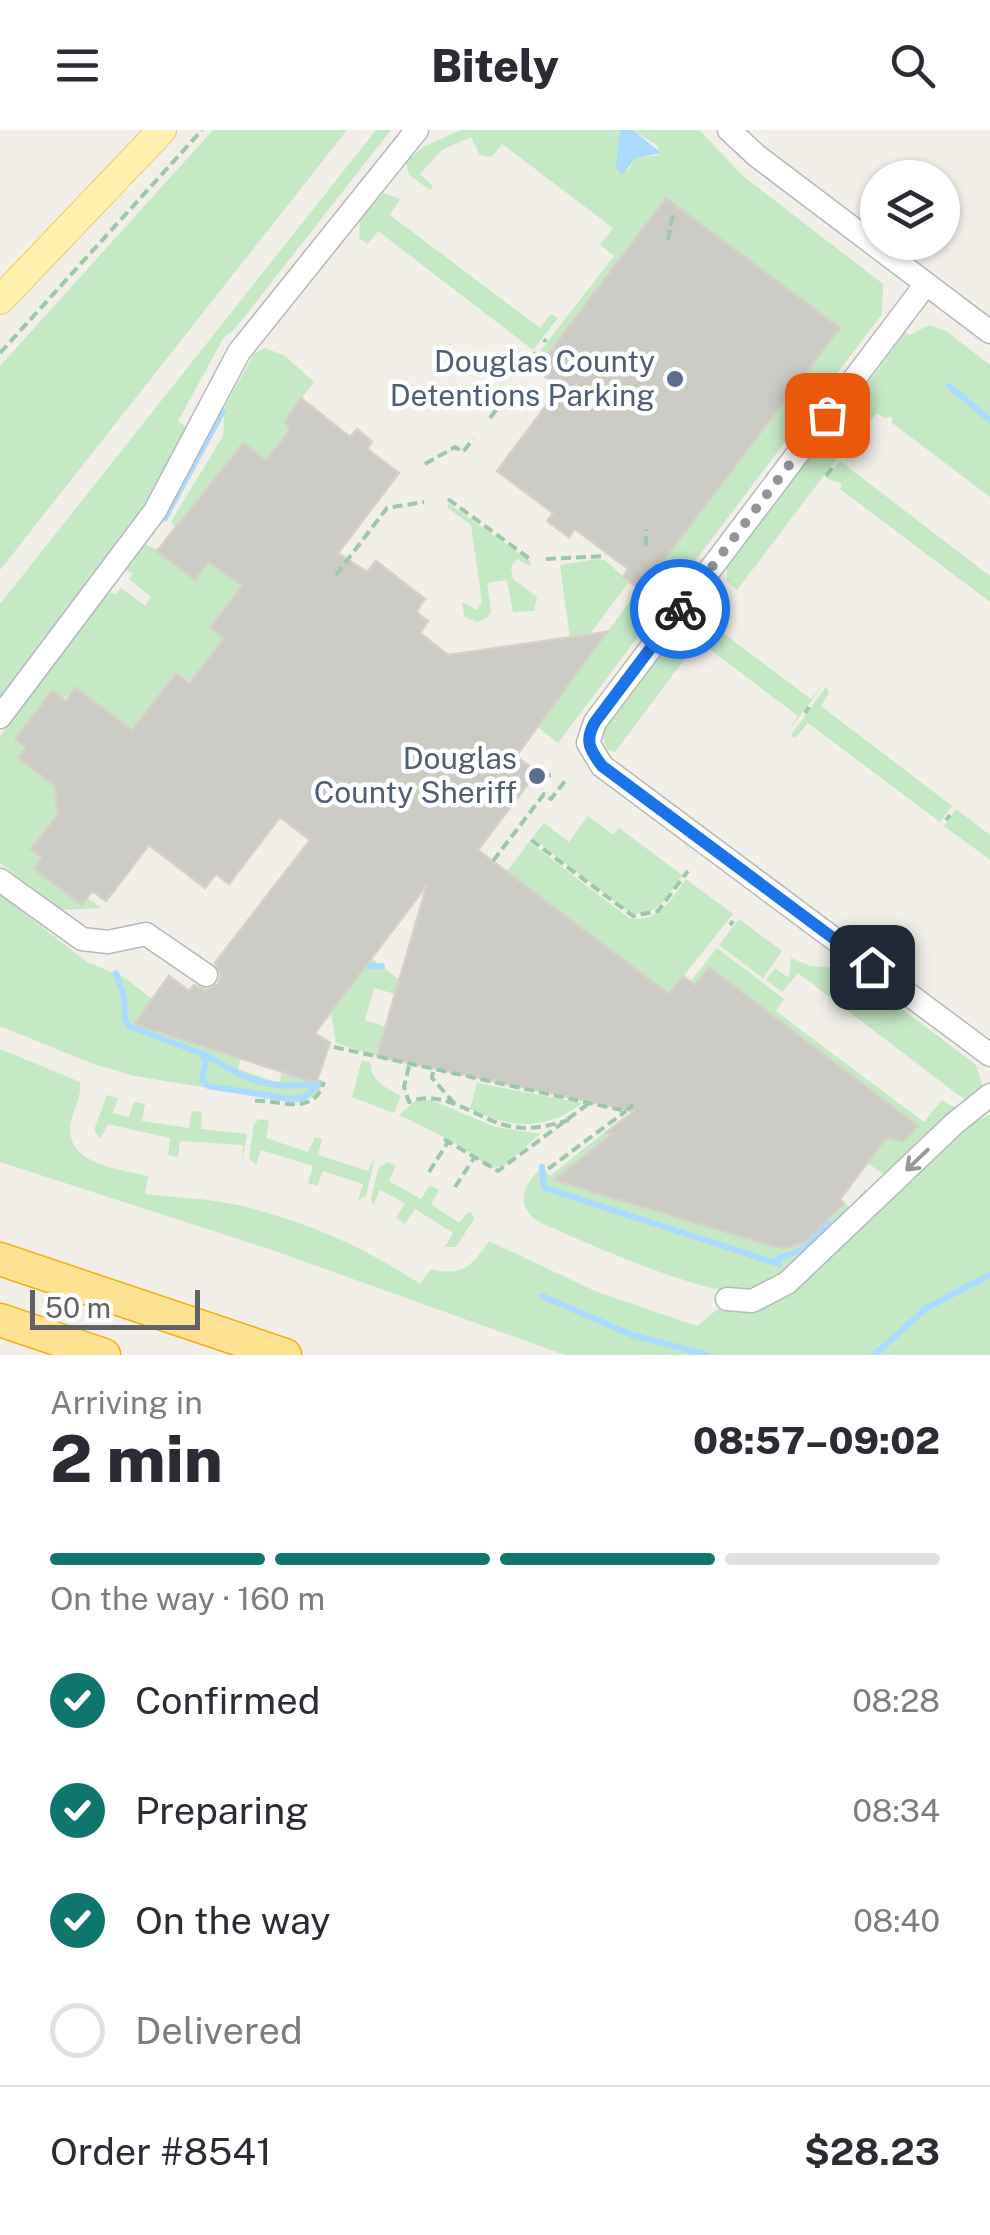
<!DOCTYPE html>
<html lang="en">
<head>
<meta charset="utf-8">
<style>
  :root { --surface:#fff; --page:#f2f2f3; --text:#2b2b33; --muted:#7c7c81; --line:#e1e1e2; --accent:#0f766e }
  body { margin:0; font-family:"Public Sans",sans-serif; background:var(--page); color:var(--text); height:100vh; display:flex; flex-direction:column; font-size:38px; white-space:nowrap }
  * { box-sizing:border-box; margin:0 }
  p { font-size:32px; color:var(--muted) }
  .icon { flex:none; width:55px; height:55px; fill:none; stroke:currentColor; stroke-width:2; stroke-linecap:round; stroke-linejoin:round }
  .map { position:relative; height:1225px; overflow:hidden }
  .side { display:flex; flex-direction:column; background:var(--surface); flex:1 }
  .side>* { flex:none }
  .fabs { position:absolute; left:860px; top:30px; display:grid; gap:20px }
  .fabs a { display:grid; place-items:center; width:100px; height:100px; border-radius:50%; background:var(--surface); box-shadow:0 2px 8px #0004; font-size:50px }
  .scale { position:absolute; left:30px; bottom:25px; width:170px; box-sizing:border-box; padding-left:10px; border:5px solid #5f6368; border-top:0; font-size:28px; line-height:35px; white-space:nowrap; color:#5f6368; -webkit-text-stroke:8px #fff; paint-order:stroke }
  .pin { position:absolute; display:grid; place-items:center; width:85px; height:85px; color:#fff; margin:-42px; border-radius:20px; box-shadow:0 5px 15px #0006 }
  .courier { position:absolute; display:grid; place-items:center; width:100px; height:100px; margin:-50px; border:8px solid #1a73e8; border-radius:50%; background:#fff; color:#222; box-shadow:0 2px 12px #0007 }
  .headline em { font-style:normal; font-weight:800 }
  .headline div { display:flex; flex-direction:column-reverse }
  .headline { display:flex; align-items:center; justify-content:space-between; height:170px; padding:0 50px }
  h1 { font-size:65px; font-weight:800; line-height:75px }
  .bar { display:grid; grid-template-columns:repeat(4,1fr); gap:15px 10px; align-content:center; height:120px; padding:0 50px }
  .bar i { height:12px; border-radius:8px; background:var(--line) }
  .bar .selected { background:var(--accent) }
  .bar p { grid-column:span 4 }
  .line { display:flex; align-items:center; gap:25px; padding:0 50px; border-top:2px solid var(--line) }
  .line div { flex:1 }
  ol { padding:0 50px; list-style:none }
  li { display:flex; align-items:center; gap:30px; height:110px }
  li p { margin-inline-start:auto }
  li .icon { padding:10px; border-radius:50%; background:var(--accent); color:#fff; stroke-width:4 }
  li:last-child { color:var(--muted) }
  li i { width:55px; height:55px; border:5px solid var(--line); border-radius:50% }
  header { display:flex; justify-content:space-between; align-items:center; height:130px; padding:0 50px; background:var(--surface); font-size:45px; font-weight:800 }
  .map>svg:first-child { display:block }
</style>
</head>
<body>
<header><svg class="icon" aria-label="menu" viewBox="0 0 24 24"><path d="M4 6h16M4 12h16M4 18h16"/></svg>Bitely<svg class="icon" aria-label="search" viewBox="0 0 24 24"><circle cx="10" cy="10" r="6"/><path d="M15 15l6 6"/></svg></header>
<div class="map">
<svg width="990" height="1225" viewBox="0 0 990 1225">
  <rect width="100%" height="100%" fill="#f1efe8"/>
  <path fill="#c5e8c5" d="M213,0H347L0,440V236Z
    M376,0H391L234,200L224,207L178,291L187,297L144,377L0,568V474Z
    M461,0H620L627,42L636,28L658,25V16L633,0H699L743,46L883,154L882,184L667,468L648,450L839,197L666,68L544,229L538,224L614,126L600,115L613,98L502,14L492,27L480,25L471,7L442,20L420,44L433,56L430,60L409,45L406,32L423,17Z
    M384,63L400,69L390,85L540,198L551,184L558,188L533,220L378,101L368,114L359,108L360,88Z
    M929,195L946,201L990,235V367L891,292L893,289L889,286L886,289L877,283L865,296L857,268L905,202L910,205Z
    M264,218L284,225L314,252L285,291L291,302L266,330L243,314L180,396L175,397L171,392L223,306L225,276L254,224Z
    M837,312L847,315L737,460L727,451V437L815,321Z
    M840,331L990,446V472L840,359L842,354L826,348Z
    M448,373L530,431L531,437L517,429L511,437L513,449L537,467L534,481L513,482L507,450L487,453L491,481L487,488L477,492L464,486L462,472L477,480L482,472L471,395L448,378Z
    M145,414L158,420L195,450L209,432L232,449L245,433L247,450L210,497L222,506L249,578L199,541L191,551L175,544L140,591L136,603L76,558L63,569L51,561L16,609L26,618L19,628L54,655L58,684L31,719L42,728L34,739L81,774L87,768L102,778L61,780L0,733V606L109,461L115,465L121,458L145,476L151,467L129,449L133,444L126,439Z
    M596,429L605,430L629,452L589,505L570,508L560,435Z
    M638,460L646,466L649,462L663,473L558,613L538,597Z
    M712,472L723,478L615,622L606,619L602,602L700,474Z
    M715,497L811,569L823,555L788,602L798,586L703,514Z
    M826,557L829,563L821,576L952,676L940,692L808,593L795,608L791,605Z
    M956,679L990,705V730L944,696Z
    M588,686L613,705L619,698L682,745C668,765 658,788 630,783L532,708L544,693L569,712Z
    M529,712L629,788C659,793 670,771 686,749L733,784L669,864L507,741Z
    M0,764L87,832L124,847L152,869L134,894L241,927L238,939L279,953L282,943L325,953L315,966L299,973L135,946L93,934L0,896Z
    M739,789L782,821L763,848L719,815Z
    M717,818L784,869L776,881L924,992L942,970L957,979L887,1046L867,1033L887,1007L903,1012L917,996L709,838L694,856L690,852Z
    M371,828L400,850L395,864L374,858L365,890L386,897L377,926L336,913L331,882Z
    M791,828L810,836L849,839L976,935L983,957L967,970L961,967L798,843L782,862L766,850L775,838L789,848Z
    M0,919L80,952C82,966 74,978 71,991C62,1034 119,1039 148,1046L145,1064C176,1068 208,1068 237,1075C303,1090 365,1117 420,1154L431,1139C462,1147 472,1136 489,1111L597,1162L697,1196L719,1178L744,1181L916,1048V1041L964,997L990,985V1225H565L272,1120L0,1032Z
    M362,930L371,933C370,952 386,957 401,966L394,983L352,967Z
    M477,953L582,973C546,1002 508,998 470,979Z
    M107,965L118,968L113,983L129,987L134,972L145,974L142,991L189,998L192,981L202,982L201,999L247,1004L242,1032L243,1015L180,1011L178,1027L168,1025L170,1008L108,994L100,1009L94,1000Z
    M431,970L495,997L540,1004L504,1036L492,1038L448,1009L399,985L415,971Z
    M259,989L269,991L266,1008L308,1022L315,1007L322,1009L318,1025L368,1041L375,1027L366,1066L358,1070L363,1054L323,1041L317,1056L308,1053L313,1036L261,1020L256,1035L249,1028L254,994Z
    M606,1001L786,1118L805,1112L844,1073L850,1077L865,1059L874,1066L841,1095L835,1090L827,1098L832,1103C810,1124 787,1149 759,1161C724,1176 575,1108 537,1091C514,1072 524,1055 542,1037L550,1046Z
    M388,1032L396,1036L389,1051L421,1069L430,1055L439,1060L431,1074L459,1093L468,1082L472,1083L474,1089L456,1117H445L453,1103L415,1079L405,1094L396,1088L405,1073L380,1060L373,1076L371,1068L379,1037Z"/>
  <path fill="#aadaff" d="M620,0H633L661,23L636,28L622,45L616,37Z"/>
  <g fill="none" stroke-linecap="round" stroke-linejoin="round">
    <path stroke="#aadaff" stroke-width="6" d="M949,256L990,290
      M165,388L223,281
      M366,836H382
      M116,843L124,866L125,889L130,897L201,923L206,930L202,950L208,956L289,969L303,968L320,953
      M205,924C247,951 270,961 319,953
      M542,1037L544,1058L779,1134
      M776,1133L777,1129L806,1118L828,1093
      M542,1166L632,1205L707,1225
      M874,1225L928,1177L990,1145"/>
  </g>
  <path fill="#cccac5" stroke="#d6d1c6" stroke-width="2.5" d="M666,68L840,198L641,460L623,447L628,439L575,399L569,407L547,391L553,383L497,341L560,257L536,240Z
    M301,268L350,307L357,299L372,312L367,319L399,343L338,423L367,442L376,431L425,469L416,482L428,491L420,503L448,525L607,502L516,626L537,642L478,720L669,864L683,846L695,855L709,837L918,996L903,1012L887,1007L840,1069L844,1073L805,1112L786,1118L772,1116L554,1050L612,1004L607,1002L634,981L377,926L427,755L315,903L330,913L316,953L134,894L169,846L189,861L194,855L206,860L218,854L221,845L215,833L310,710L280,687L229,754L216,744L205,758L149,715L106,771L92,761L82,775L34,739L42,728L31,719L58,684L54,655L18,628L26,618L15,609L52,561L66,571L75,557L132,600L176,544L190,553L224,508L210,498L242,456L209,432L195,450L157,421L243,313L266,330L290,300L285,291Z"/>
  <g fill="none" stroke-linecap="round" stroke-linejoin="round">
    <defs>
      <path id="minor" d="M729,0L757,26L990,202
        M926,154L595,592L588,613L602,636L990,925
        M0,587L155,381L239,222L417,0
        M0,750L82,809L108,812L146,804L206,845
        M727,1169L752,1171L787,1153L955,993L990,965"/>
      <path id="major" d="M0,170L162,0"/>
      <path id="highway" d="M0,1129L285,1225
        M0,1190L104,1225"/>
    </defs>
    <use href="#minor" stroke="#b5b8bc" stroke-width="25"/>
    <use href="#major" stroke="#f2c960" stroke-width="30"/>
    <use href="#highway" stroke="#f9ab00" stroke-width="35"/>
    <path stroke="#9cc7a9" stroke-width="4" stroke-dasharray="10 5" stroke-linecap="butt" d="M668,110L673,84
      M544,212L546,209
      M0,223L202,0
      M529,238L536,222
      M490,288L513,258
      M425,334L455,317L463,322L473,309
      M826,346L835,334
      M448,369L530,429
      M646,416V399
      M546,429L606,426
      M336,445L387,378L424,372
      M704,508L711,498
      M805,583L809,577
      M545,646L551,645
      M946,690L950,685
      M531,710L633,786L658,781L688,741
      M493,731L544,664L551,669L565,651
      M730,795L733,791
      M873,797L901,819
      M334,917L626,981L633,975
      M409,936L404,957L409,972C446,957 479,992 514,997C533,1000 551,995 569,990
      M433,942L432,948L454,973
      M255,971C279,969 313,988 324,952
      M444,1009L498,1041L588,974
      M548,1039L626,981
      M429,1042L448,1012
      M455,1057L474,1028"/>
    <use href="#minor" stroke="#fff" stroke-width="22"/>
    <use href="#major" stroke="#fff2af" stroke-width="28"/>
    <use href="#highway" stroke="#fde293" stroke-width="32"/>
  </g>
  <defs><path id="oneway-shaft" d="M-6 0H5M1.5-3L5.5 0L1.5 3" fill="none" stroke-width="1.6" stroke-linecap="round" stroke-linejoin="round" transform="scale(2.5)"/></defs>
  <use stroke="#979a9d" href="#oneway-shaft" transform="translate(917 1030) rotate(136)"/>
  <g fill="none" stroke-linecap="round" stroke-linejoin="round">
    <path stroke="#929495" stroke-width="10" stroke-dasharray="0 18" d="M680,479L827,285"/>
    <path stroke="#1a73e8" stroke-width="12" d="M680,479L595,592C584,611 590,620 602,636L872,837"/>
  </g>
  <g fill="#5c6f8a" stroke="#fff" stroke-width="4">
    <circle cx="675" cy="249" r="10"/>
    <circle cx="537" cy="646" r="10"/>
  </g>
  <g text-anchor="middle" stroke-width="9" stroke-linejoin="round" paint-order="stroke">
    <g font-size="30" fill="#4e5e75" stroke="#fff" text-anchor="end">
      <text x="655" y="242">Douglas County<tspan x="655" dy="34">Detentions Parking</tspan></text>
      <text x="517" y="639">Douglas<tspan x="517" dy="34">County Sheriff</tspan></text>
    </g>
  </g>
</svg>
<div class="fabs">
<a><svg class="icon" aria-label="layers" viewBox="0 0 24 24"><path d="M12 4l9 5-9 5-9-5zM3 14l9 5 9-5"/></svg></a>
</div>
<div class="scale">50 m</div>
<div class="pin" style="left:827px;top:285px;background:#ea580c"><svg class="icon" aria-label="bag" viewBox="0 0 24 24"><path d="M5 8h14l-1 12H6zM9 8a3 3 0 0 1 6 0"/></svg></div>
<div class="pin" style="left:872px;top:837px;background:#1f2937"><svg class="icon" aria-label="home" viewBox="0 0 24 24"><path d="M3 11l9-7 9 7M6 9v11h12V9"/></svg></div>
<div class="courier" style="left:680px;top:479px"><svg class="icon" aria-label="bike" viewBox="0 0 24 24"><circle cx="6" cy="16" r="4"/><circle cx="18" cy="16" r="4"/><path d="M6 16l4-8h5l3 8M10 8l3 8H6M13 5h3"/></svg></div>
</div>
<section class="side">
<div class="headline"><div><h1>2 min</h1><p>Arriving in</p></div><em>08:57–09:02</em></div>
<div class="bar"><i class="selected"></i><i class="selected"></i><i class="selected"></i><i></i><p>On the way · 160 m</p></div>
<ol>
<li><svg class="icon" aria-label="check" viewBox="0 0 24 24"><path d="M5 12l5 5 9-10"/></svg>Confirmed<p>08:28</p></li>
<li><svg class="icon" aria-label="check" viewBox="0 0 24 24"><path d="M5 12l5 5 9-10"/></svg>Preparing<p>08:34</p></li>
<li><svg class="icon" aria-label="check" viewBox="0 0 24 24"><path d="M5 12l5 5 9-10"/></svg>On the way<p>08:40</p></li>
<li><i></i>Delivered</li>
</ol>
<div class="line" style="height:130px"><div>Order #8541</div><b>$28.23</b></div>
</section>
</body>
</html>
